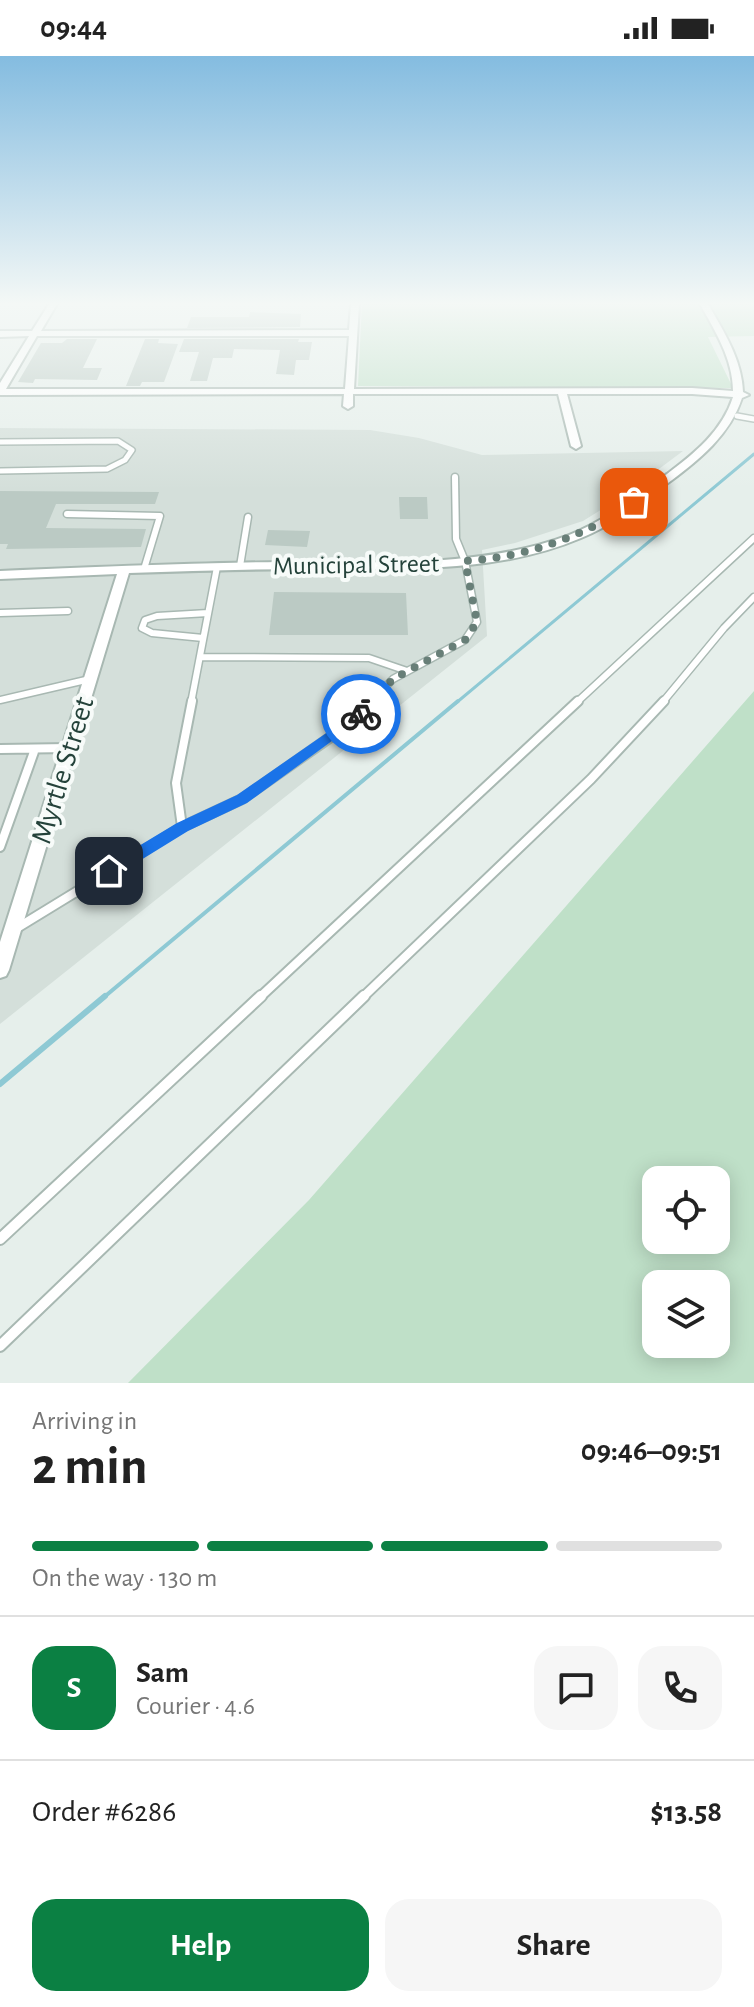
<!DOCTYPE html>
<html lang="en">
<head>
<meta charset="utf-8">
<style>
  :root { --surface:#fff; --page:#f6f6f6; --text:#222; --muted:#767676; --line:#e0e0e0; --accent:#0b8043 }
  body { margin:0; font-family:"Alegreya Sans",sans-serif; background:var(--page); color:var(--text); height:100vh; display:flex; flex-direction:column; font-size:30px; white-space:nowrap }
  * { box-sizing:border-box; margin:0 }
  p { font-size:26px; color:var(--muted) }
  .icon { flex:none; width:44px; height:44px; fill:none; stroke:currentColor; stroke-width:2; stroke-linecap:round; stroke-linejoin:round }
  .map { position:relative; height:1327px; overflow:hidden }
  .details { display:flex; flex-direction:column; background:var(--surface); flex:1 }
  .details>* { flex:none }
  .tools { position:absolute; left:642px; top:1110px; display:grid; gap:16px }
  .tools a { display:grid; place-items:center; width:88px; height:88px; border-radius:16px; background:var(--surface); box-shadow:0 4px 20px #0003; font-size:40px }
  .pin { position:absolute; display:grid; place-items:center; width:68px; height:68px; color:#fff; margin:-34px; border-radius:16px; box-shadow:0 4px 12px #0006 }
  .courier { position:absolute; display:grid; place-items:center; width:80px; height:80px; margin:-40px; border:6px solid #1a73e8; border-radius:50%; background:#fff; color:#222; box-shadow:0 2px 10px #0007 }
  .overview em { font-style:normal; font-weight:700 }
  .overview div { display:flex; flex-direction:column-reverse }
  .overview { display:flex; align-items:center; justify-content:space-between; height:136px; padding:0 32px }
  h1 { font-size:52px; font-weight:700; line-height:60px }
  .bar { display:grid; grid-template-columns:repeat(4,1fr); gap:12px 8px; align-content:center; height:96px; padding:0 32px }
  .bar i { height:10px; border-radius:6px; background:var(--line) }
  .bar .on { background:var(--accent) }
  .bar p { grid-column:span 4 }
  .line { display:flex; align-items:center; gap:20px; padding:0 32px; border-top:2px solid var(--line) }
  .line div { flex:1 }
  .round { display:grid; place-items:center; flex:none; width:84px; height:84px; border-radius:24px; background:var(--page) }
  .action { display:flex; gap:16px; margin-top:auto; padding:16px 32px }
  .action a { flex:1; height:92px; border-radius:24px; background:var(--accent); color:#fff; font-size:32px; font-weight:700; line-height:92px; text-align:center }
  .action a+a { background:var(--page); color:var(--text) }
  .status { display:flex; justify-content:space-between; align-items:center; height:56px; padding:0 40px; background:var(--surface); direction:ltr }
  .status svg { height:22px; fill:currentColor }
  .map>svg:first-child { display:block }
</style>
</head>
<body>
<div class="status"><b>09:44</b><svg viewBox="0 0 49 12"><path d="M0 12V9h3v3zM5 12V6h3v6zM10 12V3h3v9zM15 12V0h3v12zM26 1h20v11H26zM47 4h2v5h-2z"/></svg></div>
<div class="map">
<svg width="754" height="1327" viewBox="0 0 754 1327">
  <rect width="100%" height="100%" fill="#e6efeb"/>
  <path fill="#d4dfda" d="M0,372L370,374L419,382L482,399L683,395L620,442L583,465L515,487L482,494L487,580L0,968Z"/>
  <path fill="#bfe0c8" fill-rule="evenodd" d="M362,248H754V280L708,281L733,332L358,330Z
    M754,635V1327H128L309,1144ZM656,1124H716V1184H656ZM656,1228H716V1288H656Z"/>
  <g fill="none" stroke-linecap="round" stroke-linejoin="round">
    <path stroke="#8ec9d4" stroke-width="3" d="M456,647L754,398"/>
    <path stroke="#8ec9d4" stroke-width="4" d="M103,942L458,645"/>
    <path stroke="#8ec9d4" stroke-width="6" d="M0,1028L105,940"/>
  </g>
  <path fill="#bbcac4" d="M250,256L301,258L300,271L187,272L191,261H249Z
    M67,283H97L83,312H102L97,324L35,323L33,327L18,326L41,287H62Z
    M145,283H159L158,287L178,288L164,326H142L140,330H126Z
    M184,283H299L298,286H312L309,304H296L294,319L276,318L280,294L234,293L232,302H213L207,325H190L199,296H179Z
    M0,435L159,436L155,448H56L46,472L146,473L141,491L6,493L8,488H0Z
    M399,441H427L428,463H400Z
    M268,474L310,475L307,491L265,489Z
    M274,536L406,537L408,579H269Z"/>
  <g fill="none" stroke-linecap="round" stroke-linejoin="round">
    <defs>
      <path id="service-far3" d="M737,360L754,363
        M0,386L118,385L132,394L125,404L107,413L0,415"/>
      <path id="service-far2" d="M67,458L160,460L144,513
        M240,510L248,461
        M0,557L68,555
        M203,582L152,577L142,572L145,564L157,560L208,557
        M200,601L369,602L407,615
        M0,644L90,623
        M191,647L217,511
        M370,647L393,623L465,584L477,566L465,505L456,483L455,421
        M576,647L754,482
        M662,647L724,572L754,541"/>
      <path id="service-far1" d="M0,693L69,692
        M182,771L176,727L192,645
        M0,791L35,693
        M17,872L182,771L242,743L355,664L372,645
        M259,942L578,645
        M362,942L591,723L664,645"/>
      <path id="service" d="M0,1183L261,940
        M0,1290L364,940"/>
      <path id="minor" d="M49,248H57L41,275L349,274L351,248H359L354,333L692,332L733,335C733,303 715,275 700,248H708C724,276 742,304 743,336L749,339L742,342C730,379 699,404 668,427C641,447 613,469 581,482C499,517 405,513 317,513C254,513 192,515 129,517L9,914L6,920L0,922V886L117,518L0,523V515C93,511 187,507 280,506C376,505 478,513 569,479C605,465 636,440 667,418C695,397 722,375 733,341L692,338H567L581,390L576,393L571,390L558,338H353V350L348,353L343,350L344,338L0,339V327L29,280L0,281V275H32ZM37,280H349L345,333H6Z"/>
    </defs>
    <use href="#service-far3" stroke="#a8b8b2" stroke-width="8"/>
    <use href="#service-far2" stroke="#a8b8b2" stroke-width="9"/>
    <use href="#service-far1" stroke="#a8b8b2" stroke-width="12"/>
    <use href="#service" stroke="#a8b8b2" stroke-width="14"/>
    <use href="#minor" stroke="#a8b8b2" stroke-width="4"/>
    <use href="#service-far3" stroke="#fff" stroke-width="5"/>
    <use href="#service-far2" stroke="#fff" stroke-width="6"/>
    <use href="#service-far1" stroke="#fff" stroke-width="8"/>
    <use href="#service" stroke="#fff" stroke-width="10"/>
    <use href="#minor" fill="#fff" fill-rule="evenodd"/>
  </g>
  <linearGradient id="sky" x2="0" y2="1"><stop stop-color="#84bce0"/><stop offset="0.57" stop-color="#f4f8f6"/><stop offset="1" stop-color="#f4f8f6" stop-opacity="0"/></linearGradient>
  <rect width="754" height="434" fill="url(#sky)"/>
  <path fill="#1a73e8" d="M361,653L367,658L365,661L247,747L188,775L115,820H104V811L177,767L237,739Z"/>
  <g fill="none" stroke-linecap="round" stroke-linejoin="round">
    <path stroke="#687f78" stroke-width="8" stroke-dasharray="0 14.4" d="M361,658L393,623L465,584L477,566L465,505C526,501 584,481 634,446"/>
  </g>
  <g text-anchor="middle" stroke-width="8" stroke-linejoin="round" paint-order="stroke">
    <g font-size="26" fill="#24423a" stroke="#f7fbf9">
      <text transform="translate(356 508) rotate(-1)" y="9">Municipal Street</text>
    </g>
    <g font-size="30" fill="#24423a" stroke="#f7fbf9">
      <text transform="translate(62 714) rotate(-73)" y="10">Myrtle Street</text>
    </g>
  </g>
</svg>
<div class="tools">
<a><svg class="icon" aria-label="locate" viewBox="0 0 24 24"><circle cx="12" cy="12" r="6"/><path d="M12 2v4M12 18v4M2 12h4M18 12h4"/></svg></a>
<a><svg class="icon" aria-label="layers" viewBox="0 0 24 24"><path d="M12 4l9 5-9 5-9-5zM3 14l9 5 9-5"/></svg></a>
</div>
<div class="pin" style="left:634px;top:446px;background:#ea580c"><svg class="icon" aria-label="bag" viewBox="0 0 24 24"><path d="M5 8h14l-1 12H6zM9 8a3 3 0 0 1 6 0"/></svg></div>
<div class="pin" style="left:109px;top:815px;background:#1f2937"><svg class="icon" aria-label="home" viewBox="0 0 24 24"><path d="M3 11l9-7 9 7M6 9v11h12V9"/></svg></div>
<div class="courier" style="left:361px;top:658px"><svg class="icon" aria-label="bike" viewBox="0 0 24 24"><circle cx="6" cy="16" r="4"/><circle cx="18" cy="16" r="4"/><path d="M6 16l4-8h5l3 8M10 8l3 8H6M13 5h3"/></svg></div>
</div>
<section class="details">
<div class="overview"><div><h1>2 min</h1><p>Arriving in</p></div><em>09:46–09:51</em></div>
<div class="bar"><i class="on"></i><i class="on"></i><i class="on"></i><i></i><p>On the way · 130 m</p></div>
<div class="line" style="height:144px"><b class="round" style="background:var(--accent);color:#fff">S</b><div><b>Sam</b><p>Courier · 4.6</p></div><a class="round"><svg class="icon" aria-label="chat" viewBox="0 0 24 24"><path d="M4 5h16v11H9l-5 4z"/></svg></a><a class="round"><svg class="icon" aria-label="phone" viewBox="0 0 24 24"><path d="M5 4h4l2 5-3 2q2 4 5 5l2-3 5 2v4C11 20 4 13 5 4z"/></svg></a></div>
<div class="line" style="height:104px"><div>Order #6286</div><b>$13.58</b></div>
<div class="action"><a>Help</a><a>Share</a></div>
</section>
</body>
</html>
